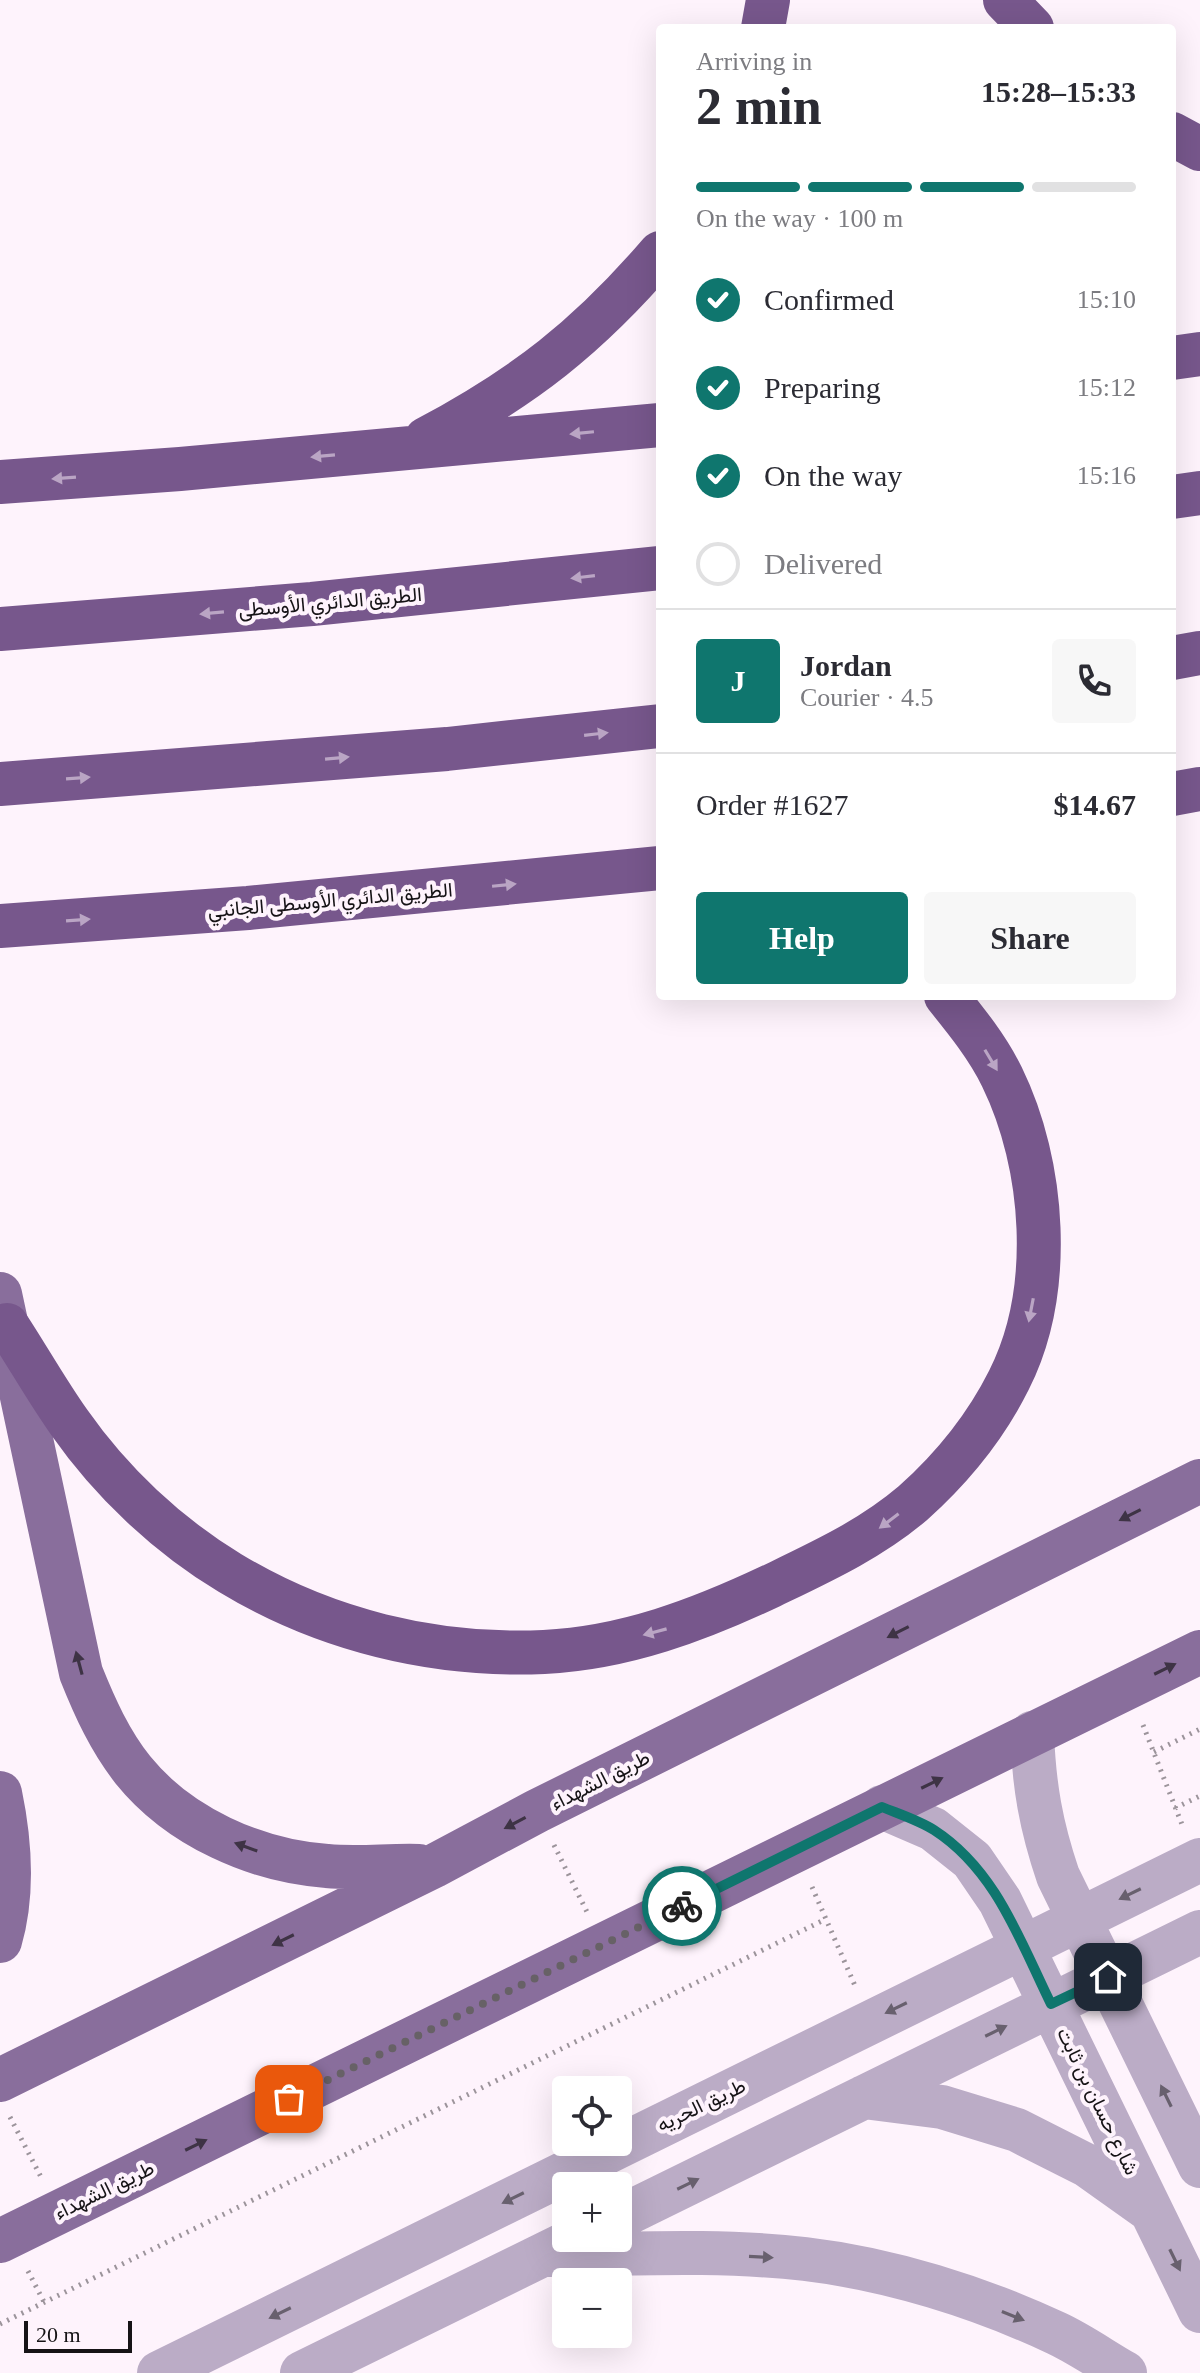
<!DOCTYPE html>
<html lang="en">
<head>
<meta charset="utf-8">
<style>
  :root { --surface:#fff; --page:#f7f7f7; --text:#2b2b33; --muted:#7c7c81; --line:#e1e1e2; --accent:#0f766e }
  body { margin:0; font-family:"Times New Roman",Vazirmatn,serif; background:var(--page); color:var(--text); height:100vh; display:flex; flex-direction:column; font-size:30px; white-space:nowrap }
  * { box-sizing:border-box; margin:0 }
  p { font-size:26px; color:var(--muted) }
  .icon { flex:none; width:44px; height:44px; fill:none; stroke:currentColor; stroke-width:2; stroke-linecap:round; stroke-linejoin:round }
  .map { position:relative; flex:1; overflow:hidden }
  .side { position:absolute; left:656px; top:24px; width:520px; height:976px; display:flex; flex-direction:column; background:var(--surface); border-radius:8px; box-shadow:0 8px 32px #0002 }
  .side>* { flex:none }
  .controls { position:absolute; left:552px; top:2076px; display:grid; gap:16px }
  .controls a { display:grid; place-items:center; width:80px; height:80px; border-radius:8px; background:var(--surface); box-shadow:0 8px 32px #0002; font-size:40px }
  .scale { position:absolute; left:24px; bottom:20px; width:108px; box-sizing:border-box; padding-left:8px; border:4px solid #161316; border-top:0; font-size:22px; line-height:28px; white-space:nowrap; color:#161316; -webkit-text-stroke:6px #fef3fc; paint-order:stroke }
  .pin { position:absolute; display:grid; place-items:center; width:68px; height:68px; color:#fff; margin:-34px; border-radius:16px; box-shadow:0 4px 12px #0006 }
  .courier { position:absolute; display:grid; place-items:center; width:80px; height:80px; margin:-40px; border:6px solid #0f766e; border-radius:50%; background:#fff; color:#222; box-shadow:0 2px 10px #0007 }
  .overview em { font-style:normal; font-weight:700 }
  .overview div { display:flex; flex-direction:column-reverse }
  .overview { display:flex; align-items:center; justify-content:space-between; height:136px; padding:0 40px }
  h1 { font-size:52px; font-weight:700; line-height:60px }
  .bar { display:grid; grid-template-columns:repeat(4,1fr); gap:12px 8px; align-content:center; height:96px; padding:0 40px }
  .bar i { height:10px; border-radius:6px; background:var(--line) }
  .bar .active { background:var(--accent) }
  .bar p { grid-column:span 4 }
  .line { display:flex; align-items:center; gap:20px; padding:0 40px; border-top:2px solid var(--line) }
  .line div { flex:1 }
  .round { display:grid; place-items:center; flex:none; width:84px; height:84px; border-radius:8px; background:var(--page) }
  ol { padding:0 40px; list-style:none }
  li { display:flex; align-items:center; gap:24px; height:88px }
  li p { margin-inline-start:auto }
  li .icon { padding:8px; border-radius:50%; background:var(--accent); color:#fff; stroke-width:4 }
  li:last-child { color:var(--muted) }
  li i { width:44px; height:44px; border:4px solid var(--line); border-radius:50% }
  .button { display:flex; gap:16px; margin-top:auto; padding:16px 40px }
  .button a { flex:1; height:92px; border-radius:8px; background:var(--accent); color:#fff; font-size:32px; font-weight:700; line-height:92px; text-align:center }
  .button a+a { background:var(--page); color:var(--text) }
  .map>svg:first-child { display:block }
</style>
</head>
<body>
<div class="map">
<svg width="1200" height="2373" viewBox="0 0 1200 2373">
  <rect width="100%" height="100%" fill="#fef3fc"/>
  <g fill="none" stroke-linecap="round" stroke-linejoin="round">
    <path stroke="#9c949b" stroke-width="5" stroke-dasharray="2 6" stroke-linecap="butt" d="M1143,1725L1183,1827
      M1154,1752L1200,1729
      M1175,1808L1200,1796
      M554,1845L587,1912
      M812,1887L856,1988
      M10,2117L42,2179
      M28,2271L44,2302
      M0,2324L826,1919"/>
    <path stroke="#bbacc6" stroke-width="44" d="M1032,1733C1034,1786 1041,1826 1058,1876L1200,2166
      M882,1807L933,1829L972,1860L1000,1901L1200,2311
      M864,2097L942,2107L1017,2130L1088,2166L1147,2208
      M618,2218L1200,1932
      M543,2255C629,2254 719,2249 805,2259C890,2269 979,2297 1056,2333C1080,2344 1102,2360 1125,2373
      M159,2373L1200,1860
      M302,2373L569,2242"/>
    <path stroke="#896e9c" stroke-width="44" d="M0,1294L81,1673C95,1708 110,1741 133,1770C179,1827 256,1861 327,1866C358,1869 388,1865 419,1866
      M0,1793C10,1841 14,1893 0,1941
      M0,2080L434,1866L537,1811L1200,1481
      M0,2241L1200,1652"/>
    <path stroke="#77578c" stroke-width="44" d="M1005,0L1032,28
      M763,28L768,0
      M1172,134L1200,149
      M1172,358L1200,354
      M426,439C524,387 588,337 660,253
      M0,482L180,469L660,425
      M1172,497L1200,493
      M0,629L312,604L660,568
      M1172,658L1200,653
      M0,784L447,749L660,726
      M1172,794L1200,789
      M0,926L248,908L660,868
      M7,1325C28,1357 47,1391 69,1422C111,1482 167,1535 230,1573C324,1630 434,1657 544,1652C625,1648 699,1620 771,1586C821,1562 871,1539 913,1503C951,1469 986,1426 1009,1380C1054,1291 1045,1165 1002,1077C988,1048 967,1022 946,996"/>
  </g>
  <defs><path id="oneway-solid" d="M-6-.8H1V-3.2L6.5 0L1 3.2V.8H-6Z" transform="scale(2)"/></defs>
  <g fill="#baa5c4">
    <use href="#oneway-solid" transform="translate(582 433) rotate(174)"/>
    <use href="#oneway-solid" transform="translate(323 456) rotate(175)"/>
    <use href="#oneway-solid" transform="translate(64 478) rotate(176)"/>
    <use href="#oneway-solid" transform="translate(583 577) rotate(173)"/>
    <use href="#oneway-solid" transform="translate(212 613) rotate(175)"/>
    <use href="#oneway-solid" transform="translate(596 734) rotate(-7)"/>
    <use href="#oneway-solid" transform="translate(337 758) rotate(-5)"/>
    <use href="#oneway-solid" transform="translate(78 778) rotate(-4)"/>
    <use href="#oneway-solid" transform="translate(504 885) rotate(-6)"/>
    <use href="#oneway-solid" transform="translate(78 920) rotate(-4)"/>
    <use href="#oneway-solid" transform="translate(991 1060) rotate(59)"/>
    <use href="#oneway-solid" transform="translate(1031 1310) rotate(101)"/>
    <use href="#oneway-solid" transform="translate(889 1521) rotate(143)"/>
    <use href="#oneway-solid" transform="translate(655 1632) rotate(165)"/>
  </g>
  <g fill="#3e3345">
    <use href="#oneway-solid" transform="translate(1130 1515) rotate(153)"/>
    <use href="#oneway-solid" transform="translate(898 1632) rotate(153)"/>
    <use href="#oneway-solid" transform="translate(79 1663) rotate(-105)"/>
    <use href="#oneway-solid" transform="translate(1165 1669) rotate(-26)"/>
    <use href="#oneway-solid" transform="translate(932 1783) rotate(-26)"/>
    <use href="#oneway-solid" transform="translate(515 1823) rotate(152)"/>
    <use href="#oneway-solid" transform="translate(246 1847) rotate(-160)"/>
    <use href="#oneway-solid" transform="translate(283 1940) rotate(154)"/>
    <use href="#oneway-solid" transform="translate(196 2145) rotate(-26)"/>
  </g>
  <g fill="#68606e">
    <use href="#oneway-solid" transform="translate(1130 1894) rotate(154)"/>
    <use href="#oneway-solid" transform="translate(896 2008) rotate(154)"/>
    <use href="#oneway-solid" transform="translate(996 2031) rotate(-26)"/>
    <use href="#oneway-solid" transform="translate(1166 2096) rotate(-116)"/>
    <use href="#oneway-solid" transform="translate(688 2184) rotate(-26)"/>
    <use href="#oneway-solid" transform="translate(513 2198) rotate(154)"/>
    <use href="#oneway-solid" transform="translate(761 2257) rotate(3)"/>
    <use href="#oneway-solid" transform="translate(1175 2260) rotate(64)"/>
    <use href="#oneway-solid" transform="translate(280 2313) rotate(154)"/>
    <use href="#oneway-solid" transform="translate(1013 2316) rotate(22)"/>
  </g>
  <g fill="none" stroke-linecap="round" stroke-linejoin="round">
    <path stroke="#676166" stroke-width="8" stroke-dasharray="0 14.4" d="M289,2099L682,1906"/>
    <path stroke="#0f766e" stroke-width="10" d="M682,1906L882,1807C899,1814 918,1820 934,1830C996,1870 1020,1941 1051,2004L1108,1977"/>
  </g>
  <g text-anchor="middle" stroke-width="8" stroke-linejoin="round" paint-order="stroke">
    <g font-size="20" fill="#161316" stroke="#fef3fc">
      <text transform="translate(330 602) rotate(-5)" y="7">الطريق الدائري الأوسطى</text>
      <text transform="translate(330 900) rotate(-5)" y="7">الطريق الدائري الأوسطى الجانبي</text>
      <text transform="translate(600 1780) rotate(-27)" y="7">طريق الشهداء</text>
      <text transform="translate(1098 2101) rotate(64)" y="7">شارع حسان بن ثابت</text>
      <text transform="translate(701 2105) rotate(-26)" y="7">طريق الحريه</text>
      <text transform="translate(104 2190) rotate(-26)" y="7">طريق الشهداء</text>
    </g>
  </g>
</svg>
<div class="controls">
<a><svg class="icon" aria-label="locate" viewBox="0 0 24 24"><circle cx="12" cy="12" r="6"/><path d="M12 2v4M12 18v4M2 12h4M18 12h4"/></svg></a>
<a>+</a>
<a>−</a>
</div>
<div class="scale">20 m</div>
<div class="pin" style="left:289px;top:2099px;background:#ea580c"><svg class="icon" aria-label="bag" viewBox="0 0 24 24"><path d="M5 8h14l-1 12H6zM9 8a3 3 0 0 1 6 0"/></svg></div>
<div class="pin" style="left:1108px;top:1977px;background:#1f2937"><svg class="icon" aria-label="home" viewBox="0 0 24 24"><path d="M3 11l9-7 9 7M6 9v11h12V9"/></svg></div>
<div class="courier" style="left:682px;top:1906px"><svg class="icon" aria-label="bike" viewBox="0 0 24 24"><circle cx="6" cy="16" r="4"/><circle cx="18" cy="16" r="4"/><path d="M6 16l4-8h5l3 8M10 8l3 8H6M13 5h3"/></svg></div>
<section class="side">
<div class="overview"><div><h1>2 min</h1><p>Arriving in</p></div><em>15:28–15:33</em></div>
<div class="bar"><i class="active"></i><i class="active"></i><i class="active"></i><i></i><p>On the way · 100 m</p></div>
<ol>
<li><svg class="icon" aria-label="check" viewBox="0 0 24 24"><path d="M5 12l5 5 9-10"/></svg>Confirmed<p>15:10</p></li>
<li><svg class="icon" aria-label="check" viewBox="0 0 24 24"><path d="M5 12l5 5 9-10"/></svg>Preparing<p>15:12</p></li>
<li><svg class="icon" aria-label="check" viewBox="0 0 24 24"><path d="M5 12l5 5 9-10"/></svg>On the way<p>15:16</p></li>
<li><i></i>Delivered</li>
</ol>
<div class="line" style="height:144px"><b class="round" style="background:var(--accent);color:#fff">J</b><div><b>Jordan</b><p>Courier · 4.5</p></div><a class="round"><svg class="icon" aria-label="phone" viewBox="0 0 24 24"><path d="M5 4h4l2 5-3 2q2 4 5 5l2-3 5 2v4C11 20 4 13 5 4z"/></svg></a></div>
<div class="line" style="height:104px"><div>Order #1627</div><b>$14.67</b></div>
<div class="button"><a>Help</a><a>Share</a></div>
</section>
</div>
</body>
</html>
